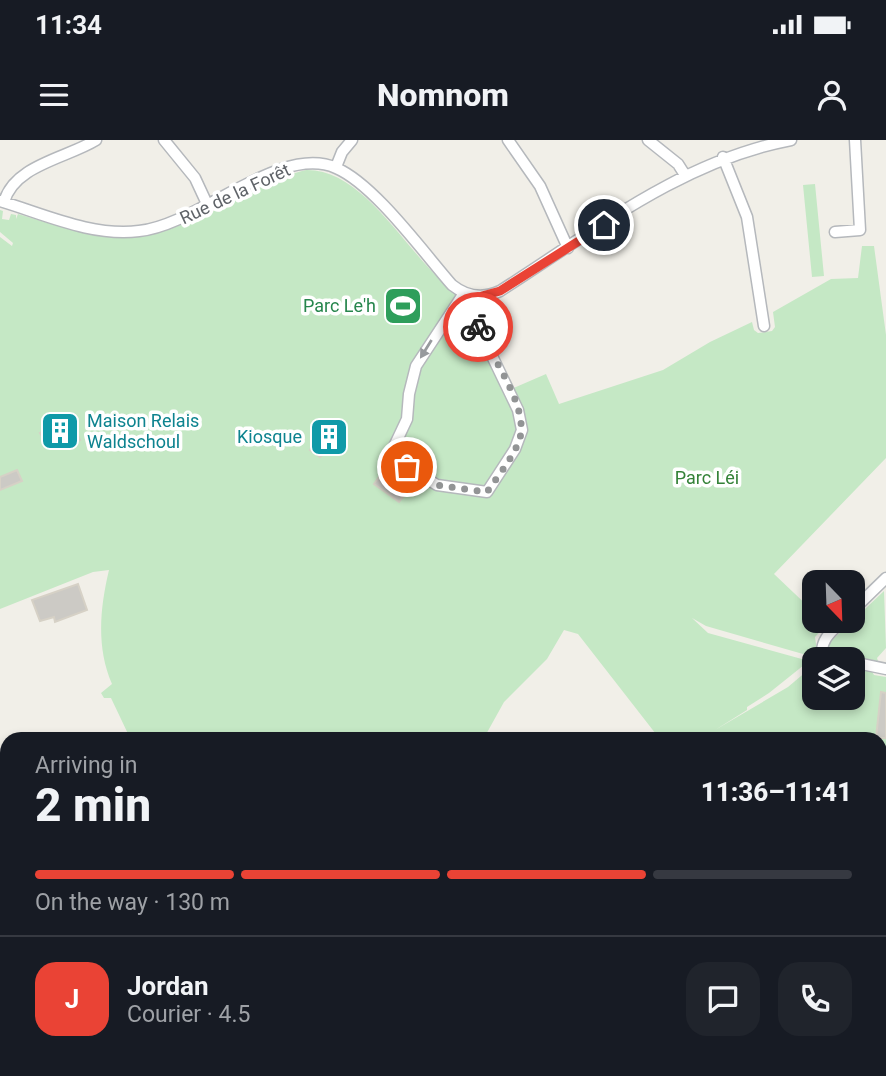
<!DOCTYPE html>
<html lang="en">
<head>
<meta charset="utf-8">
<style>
  :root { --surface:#171b24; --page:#20242c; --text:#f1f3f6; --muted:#9ea1a6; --line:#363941; --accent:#ea4335 }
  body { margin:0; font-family:Roboto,sans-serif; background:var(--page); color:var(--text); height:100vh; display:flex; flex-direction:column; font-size:26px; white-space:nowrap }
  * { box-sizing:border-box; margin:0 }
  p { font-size:23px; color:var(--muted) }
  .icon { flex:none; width:38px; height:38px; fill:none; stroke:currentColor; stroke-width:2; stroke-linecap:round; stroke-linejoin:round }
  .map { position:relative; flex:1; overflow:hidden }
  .drawer { position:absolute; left:0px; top:592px; width:887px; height:345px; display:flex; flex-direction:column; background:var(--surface); border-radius:21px 21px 0 0; box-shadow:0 4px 10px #0003 }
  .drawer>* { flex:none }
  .needle { width:46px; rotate:157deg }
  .fabs { position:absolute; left:802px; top:430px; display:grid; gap:14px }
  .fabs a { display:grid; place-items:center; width:63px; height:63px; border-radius:14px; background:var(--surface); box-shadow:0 4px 10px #0003; font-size:35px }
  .pin { position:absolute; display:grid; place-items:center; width:60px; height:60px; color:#fff; margin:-30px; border:4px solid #fff; border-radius:50%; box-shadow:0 2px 7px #0007 }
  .courier { position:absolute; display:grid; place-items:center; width:70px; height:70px; margin:-35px; border:5px solid #ea4335; border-radius:50%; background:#fff; color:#222; box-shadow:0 2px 9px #0007 }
  .head em { font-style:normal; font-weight:800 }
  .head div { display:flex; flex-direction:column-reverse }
  .head { display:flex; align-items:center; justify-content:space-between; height:119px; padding:0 35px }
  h1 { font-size:46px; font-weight:800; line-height:52px }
  .bar { display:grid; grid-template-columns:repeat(4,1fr); gap:10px 7px; align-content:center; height:84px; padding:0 35px }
  .bar i { height:9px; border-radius:5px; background:var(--line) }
  .bar .current { background:var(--accent) }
  .bar p { grid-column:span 4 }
  .line { display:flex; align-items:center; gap:18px; padding:0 35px; border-top:2px solid var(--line) }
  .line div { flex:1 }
  .round { display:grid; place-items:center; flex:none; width:74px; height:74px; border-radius:21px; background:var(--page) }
  .status { display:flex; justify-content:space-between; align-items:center; height:49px; padding:0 35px; background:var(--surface); direction:ltr }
  .status svg { height:19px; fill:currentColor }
  header { display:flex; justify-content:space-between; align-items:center; height:91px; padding:0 35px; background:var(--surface); font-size:32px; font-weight:800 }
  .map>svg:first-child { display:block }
</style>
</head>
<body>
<div class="status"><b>11:34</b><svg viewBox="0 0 49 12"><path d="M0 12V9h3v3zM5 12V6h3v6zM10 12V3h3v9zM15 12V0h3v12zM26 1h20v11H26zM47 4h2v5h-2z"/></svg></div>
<header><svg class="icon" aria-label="menu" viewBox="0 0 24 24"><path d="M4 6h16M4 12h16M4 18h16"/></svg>Nomnom<svg class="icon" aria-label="person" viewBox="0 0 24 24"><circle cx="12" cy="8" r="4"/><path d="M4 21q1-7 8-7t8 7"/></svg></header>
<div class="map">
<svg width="886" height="936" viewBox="0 0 886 936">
  <rect width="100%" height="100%" fill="#f1efe8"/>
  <path fill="#c5e8c5" d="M306,30C372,29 415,134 471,164L448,192L477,196L509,250L546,234L559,264L663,230L710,202L752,182L754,190L758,193L772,191L775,187L773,172L831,139L858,138L862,106H874L886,195V318L774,434L814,472V481L827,484L815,497L817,511L810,516L706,486L692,478L708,493L809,521L769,553L747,567V570L715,590L788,547L814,525V558H852V525L869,526L874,535L886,537V798L880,794V598H659L578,494L564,490L547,519L504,562L484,598H130L111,558H104L101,553L112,544C96,507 100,468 109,430L93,432L0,469V97L12,106L13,103L0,92V70L3,71L2,79L9,80L11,74L16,75V79L18,74C113,103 137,109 228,64C254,51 278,37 306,30Z
    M815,44L824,136L812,137L803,45Z
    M884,451L886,508L877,518L878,521L832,516L828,511V504Z
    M7,702V826L0,820V714L5,717Z"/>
  <path fill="#cccac5" stroke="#d6d1c6" stroke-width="2" d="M333,279L343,286L336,304L320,317L310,310Z
    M71,280L80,300L69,305H46L40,293Z
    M388,324L410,340L404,348L408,351L399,362L374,344Z
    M17,330L22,341L0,350V337Z
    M78,444L87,470L55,482L54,477L40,481L32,460Z
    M881,552L886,553V598H876Z"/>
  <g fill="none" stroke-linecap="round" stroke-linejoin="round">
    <defs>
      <path id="street" d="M164,0L195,38L208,66
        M508,0L540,46L568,108
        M648,0L678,24L685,35
        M723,17L747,77L764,186
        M336,27L342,12L352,0
        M0,61C44,74 92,97 139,91C199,85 280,3 336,28C374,44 423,112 452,145C467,157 483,159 500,151C593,92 681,21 791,0
        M4,62C14,25 67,18 96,0
        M835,92L860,90L855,0
        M464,153L416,226L409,254L407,279L391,313L394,319L437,345L487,352L515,309L522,290L518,270L479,189L482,156
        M852,471L886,438
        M833,520L822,514C821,499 832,491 842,481
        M852,522L886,529
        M880,848L886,851
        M880,928L886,915
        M818,929L831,936
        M615,936L619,929
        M735,936L739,929"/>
    </defs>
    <use href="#street" stroke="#b5b8bc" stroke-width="13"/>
    <use href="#street" stroke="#fff" stroke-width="10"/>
  </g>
  <defs><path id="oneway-solid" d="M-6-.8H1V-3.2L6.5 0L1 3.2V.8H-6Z" transform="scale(1.75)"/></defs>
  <use fill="#979a9d" href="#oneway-solid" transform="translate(426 209) rotate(122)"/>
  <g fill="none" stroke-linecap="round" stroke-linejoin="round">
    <path stroke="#929495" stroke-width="7" stroke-dasharray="0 12.6" d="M407,327L436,345L487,352C498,336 512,319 519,301C531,269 491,217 478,187"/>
    <path stroke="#ea4335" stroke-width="9" d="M478,187L482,156L500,151L604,85"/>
  </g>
  <defs>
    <symbol id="stadium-square" viewBox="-11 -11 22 22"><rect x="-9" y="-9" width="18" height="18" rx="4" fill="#2e9e5b" stroke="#fff"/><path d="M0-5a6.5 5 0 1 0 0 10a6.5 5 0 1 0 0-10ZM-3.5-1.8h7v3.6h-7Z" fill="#fff"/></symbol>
    <symbol id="building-square" viewBox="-11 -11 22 22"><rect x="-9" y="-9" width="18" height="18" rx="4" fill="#0f9aa8" stroke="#fff"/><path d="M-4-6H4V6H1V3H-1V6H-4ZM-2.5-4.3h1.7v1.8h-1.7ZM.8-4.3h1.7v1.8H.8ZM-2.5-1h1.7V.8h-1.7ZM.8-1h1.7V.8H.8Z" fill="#fff"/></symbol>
  </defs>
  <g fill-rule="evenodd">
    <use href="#stadium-square" x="381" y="144" width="44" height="44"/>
    <use href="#building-square" x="38" y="269" width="44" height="44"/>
    <use href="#building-square" x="307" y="275" width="44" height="44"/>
  </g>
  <g text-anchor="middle" stroke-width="7" stroke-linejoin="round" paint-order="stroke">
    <g font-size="18" fill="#5f6368" stroke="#fff">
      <text transform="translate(235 54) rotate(-25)" y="6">Rue de la Forêt</text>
    </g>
    <g font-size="18" fill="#27864d" stroke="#fff" text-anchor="end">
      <text x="376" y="172">Parc Le'h</text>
    </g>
    <g font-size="18" fill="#0d838f" stroke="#fff" text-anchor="start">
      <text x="87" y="287">Maison Relais<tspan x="87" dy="21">Waldschoul</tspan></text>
      <text x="302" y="303" text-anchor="end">Kiosque</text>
    </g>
    <g font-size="18" fill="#348238" stroke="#fff">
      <text x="707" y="344">Parc Léi</text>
    </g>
  </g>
</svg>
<div class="fabs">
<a><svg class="needle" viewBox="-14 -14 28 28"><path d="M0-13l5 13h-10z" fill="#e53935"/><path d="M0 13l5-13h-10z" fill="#9ea1a6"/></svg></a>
<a><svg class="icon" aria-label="layers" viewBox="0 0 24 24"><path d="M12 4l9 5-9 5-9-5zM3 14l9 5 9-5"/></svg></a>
</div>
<div class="pin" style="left:407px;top:327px;background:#ea580c"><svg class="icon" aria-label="bag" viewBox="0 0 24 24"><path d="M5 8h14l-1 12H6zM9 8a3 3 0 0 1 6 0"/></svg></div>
<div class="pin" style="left:604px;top:85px;background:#1f2937"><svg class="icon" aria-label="home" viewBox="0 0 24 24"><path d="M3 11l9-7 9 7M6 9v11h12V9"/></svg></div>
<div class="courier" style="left:478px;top:187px"><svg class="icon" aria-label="bike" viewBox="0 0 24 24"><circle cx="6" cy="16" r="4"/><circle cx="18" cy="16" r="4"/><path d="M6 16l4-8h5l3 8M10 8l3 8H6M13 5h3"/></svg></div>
<section class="drawer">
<div class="head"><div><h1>2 min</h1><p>Arriving in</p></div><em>11:36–11:41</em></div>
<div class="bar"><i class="current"></i><i class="current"></i><i class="current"></i><i></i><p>On the way · 130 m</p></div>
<div class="line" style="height:126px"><b class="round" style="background:var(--accent);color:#fff">J</b><div><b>Jordan</b><p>Courier · 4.5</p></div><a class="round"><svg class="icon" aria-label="chat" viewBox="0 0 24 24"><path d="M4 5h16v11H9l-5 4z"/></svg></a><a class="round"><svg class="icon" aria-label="phone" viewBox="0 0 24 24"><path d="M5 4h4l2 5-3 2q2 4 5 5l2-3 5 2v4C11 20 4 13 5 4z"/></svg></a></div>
</section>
</div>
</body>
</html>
